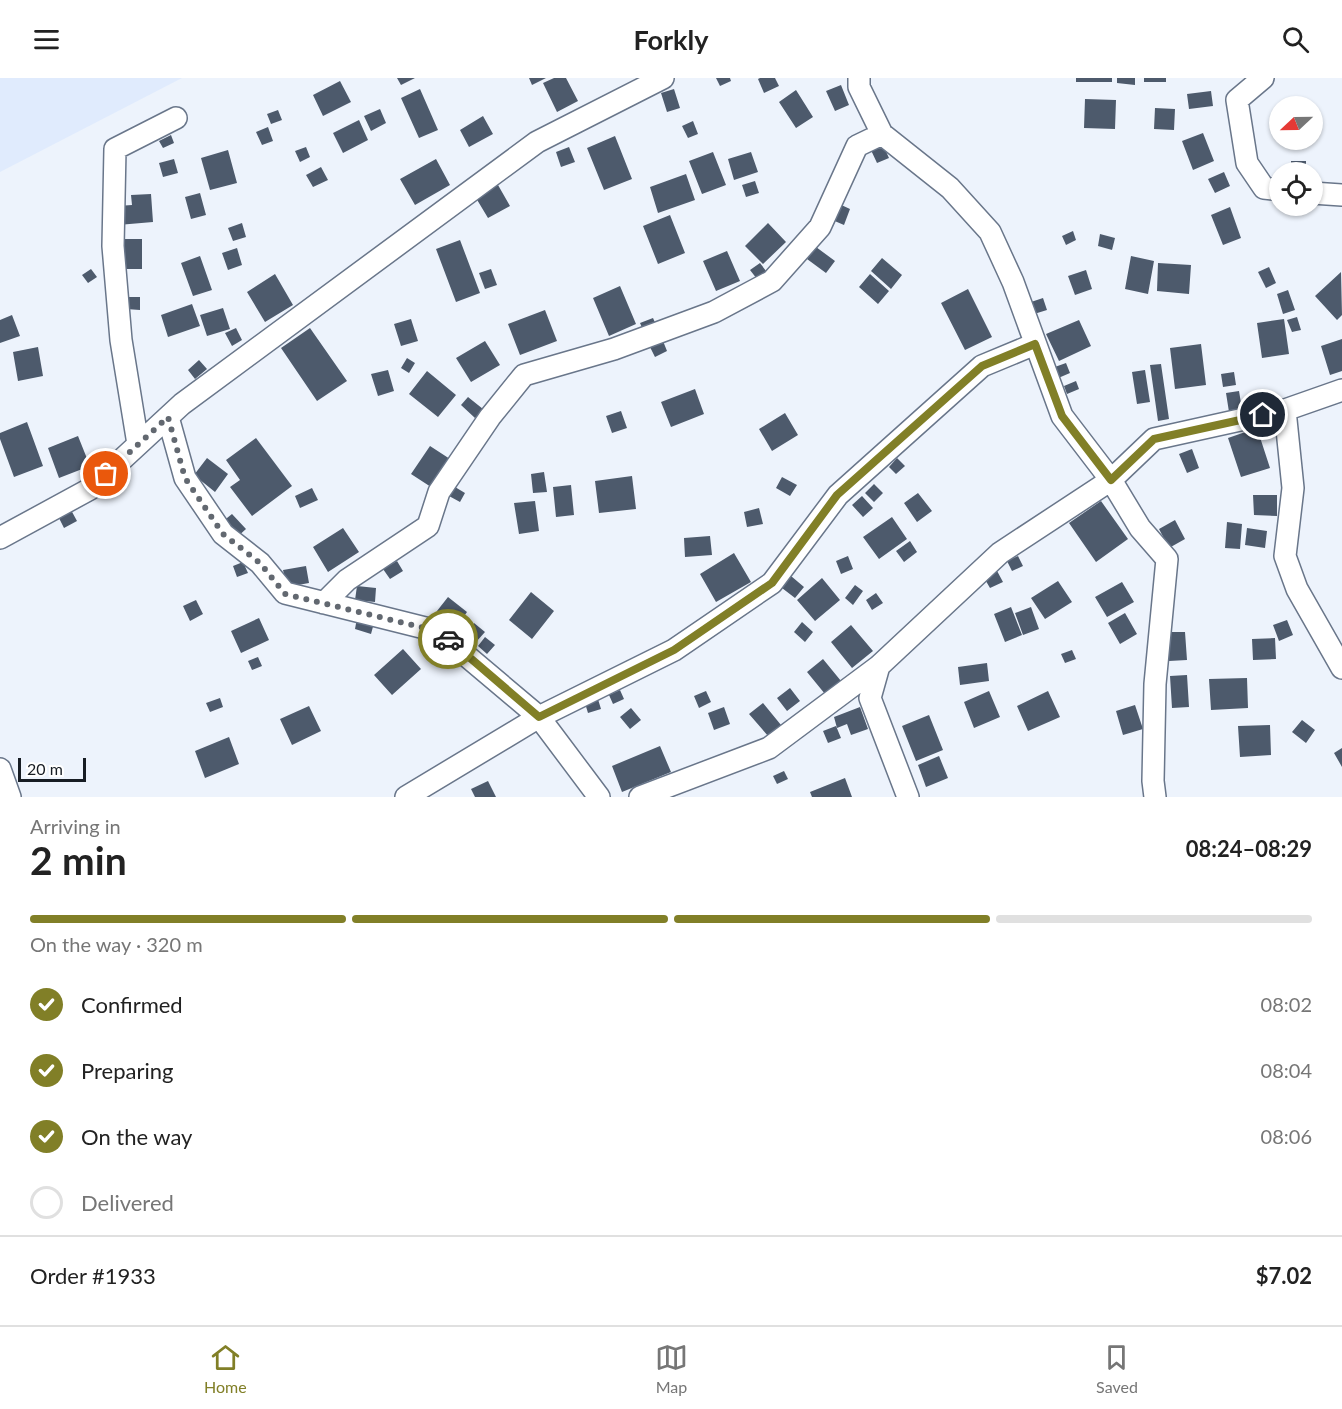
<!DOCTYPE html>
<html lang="en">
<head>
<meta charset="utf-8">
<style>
  :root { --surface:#fff; --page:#f6f6f6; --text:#222; --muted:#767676; --line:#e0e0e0; --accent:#817f27 }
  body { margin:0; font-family:Lato,sans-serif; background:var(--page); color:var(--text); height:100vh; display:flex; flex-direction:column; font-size:22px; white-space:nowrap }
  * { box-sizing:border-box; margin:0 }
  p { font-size:20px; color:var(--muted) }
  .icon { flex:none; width:33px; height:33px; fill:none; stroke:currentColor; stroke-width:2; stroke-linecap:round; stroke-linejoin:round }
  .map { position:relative; height:719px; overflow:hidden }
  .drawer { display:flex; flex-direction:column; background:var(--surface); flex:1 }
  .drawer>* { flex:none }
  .needle { width:39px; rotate:248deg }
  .controls { position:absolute; left:1269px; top:18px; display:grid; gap:12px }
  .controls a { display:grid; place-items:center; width:54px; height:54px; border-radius:50%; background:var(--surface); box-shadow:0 2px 4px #0004; font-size:30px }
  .scale { position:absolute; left:18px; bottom:15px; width:68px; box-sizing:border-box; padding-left:6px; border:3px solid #171d24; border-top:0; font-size:16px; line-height:21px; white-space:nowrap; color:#171d24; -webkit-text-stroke:4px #fff; paint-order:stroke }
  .pin { position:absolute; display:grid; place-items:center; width:51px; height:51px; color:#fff; margin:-26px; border:3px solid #fff; border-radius:50%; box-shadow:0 2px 6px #0007 }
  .courier { position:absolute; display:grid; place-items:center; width:60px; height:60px; margin:-30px; border:4px solid #817f27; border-radius:50%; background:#fff; color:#222; box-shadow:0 2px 8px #0007 }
  .summary em { font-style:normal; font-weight:700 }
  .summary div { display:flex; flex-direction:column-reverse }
  .summary { display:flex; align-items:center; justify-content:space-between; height:102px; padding:0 30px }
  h1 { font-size:39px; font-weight:700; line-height:45px }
  .bar { display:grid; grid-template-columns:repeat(4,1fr); gap:9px 6px; align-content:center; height:72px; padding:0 30px }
  .bar i { height:8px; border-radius:4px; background:var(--line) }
  .bar .on { background:var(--accent) }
  .bar p { grid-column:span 4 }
  .line { display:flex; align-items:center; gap:15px; padding:0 30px; border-top:2px solid var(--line) }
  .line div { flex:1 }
  ol { padding:0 30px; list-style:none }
  li { display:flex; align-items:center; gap:18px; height:66px }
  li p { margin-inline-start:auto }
  li .icon { padding:6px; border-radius:50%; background:var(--accent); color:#fff; stroke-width:4 }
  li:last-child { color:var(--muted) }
  li i { width:33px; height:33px; border:3px solid var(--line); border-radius:50% }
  header { display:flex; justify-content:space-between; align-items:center; height:78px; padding:0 30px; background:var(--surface); font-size:27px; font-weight:700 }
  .dock { display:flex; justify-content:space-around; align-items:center; height:84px; border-top:2px solid var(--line); background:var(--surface); font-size:16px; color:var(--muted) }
  .dock a { display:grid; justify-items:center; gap:3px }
  .dock .on { color:var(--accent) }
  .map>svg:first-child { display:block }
</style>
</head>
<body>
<header><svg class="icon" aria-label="menu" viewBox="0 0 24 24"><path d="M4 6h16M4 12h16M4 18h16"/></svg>Forkly<svg class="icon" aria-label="search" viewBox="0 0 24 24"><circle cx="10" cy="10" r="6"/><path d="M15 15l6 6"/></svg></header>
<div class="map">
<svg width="1342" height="719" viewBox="0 0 1342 719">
  <rect width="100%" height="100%" fill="#edf3fc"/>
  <path fill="#e0ebfd" d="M0,0H182L0,94Z"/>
  <path fill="#4d5a6c" d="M397,0H415L401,7Z
    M529,0H546L532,7Z
    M554,0H566L578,23L557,34L543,5Z
    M716,0H730L731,3L720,8Z
    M760,0H775L779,8L764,15L758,1Z
    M1076,0H1112V4H1076Z
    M1117,0H1135V7L1117,5Z
    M1144,0H1166V4H1144Z
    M340,3L351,24L323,38L313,17Z
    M841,7L849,27L835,33L826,13Z
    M420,11L438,52L419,60L401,20Z
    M674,11L680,30L667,34L661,15Z
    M796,12L813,39L796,50L779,24Z
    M1211,13L1213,28L1189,31L1187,16Z
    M1085,21L1116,22L1115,51L1084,50Z
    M1155,30L1175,31L1174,52L1154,51Z
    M380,31L386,45L371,53L364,38Z
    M278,32L282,42L271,46L267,36Z
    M483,38L493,56L469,69L460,52Z
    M359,42L368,62L343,75L333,55Z
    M693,43L698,56L688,60L682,48Z
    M268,49L273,63L262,67L256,54Z
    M1203,55L1214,83L1193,92L1182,63Z
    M171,57L174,65L163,70L159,63Z
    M615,58L632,101L604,112L587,70Z
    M882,65L889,80L877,85L870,70Z
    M306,69L310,79L300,84L295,73Z
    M569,69L575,84L561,89L556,74Z
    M228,72L237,105L210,112L201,80Z
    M713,74L726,107L702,116L689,83Z
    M751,74L758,94L734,102L728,81Z
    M174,81L178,95L163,99L159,85Z
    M436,81L450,107L415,127L400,101Z
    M1291,83H1306V94H1291Z
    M321,89L328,102L313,109L306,97Z
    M1224,94L1230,108L1215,115L1208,101Z
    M686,96L695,122L658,135L650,109Z
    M755,103L759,115L746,119L742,107Z
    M498,107L510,128L488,140L476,120Z
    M200,115L206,137L191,141L185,119Z
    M151,116L153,144L118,147L117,128L132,127L131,117Z
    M837,125L850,131L844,147L830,141Z
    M1230,129L1241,160L1223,167L1211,137Z
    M670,137L685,175L658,186L643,148Z
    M242,145L246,159L233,163L228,150Z
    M768,145L786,164L763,186L745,168Z
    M1073,153L1076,162L1066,167L1062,158Z
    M1100,156L1115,160L1112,172L1098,168Z
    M123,161H142V191H123Z
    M460,162L480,215L456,224L436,171Z
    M816,169L835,183L826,195L807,181Z
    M237,170L242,187L228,192L222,175Z
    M727,173L740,203L716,213L703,183Z
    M200,178L212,212L193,218L181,185Z
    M1131,178L1154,183L1148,216L1125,211Z
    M882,180L902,197L891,211L871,193Z
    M760,185L766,193L757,201L750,192Z
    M1158,185L1191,187L1189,216L1157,213Z
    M1269,189L1276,205L1266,210L1258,194Z
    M91,191L97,199L88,205L82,197Z
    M491,191L497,207L485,211L479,195Z
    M1086,192L1092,211L1075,217L1068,198Z
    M1341,194L1342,237L1337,242L1315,218Z
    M275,196L293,227L265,244L247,214Z
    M870,196L889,213L878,226L859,209Z
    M620,208L636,246L609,258L593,220Z
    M968,211L992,259L965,272L941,225Z
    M1288,212L1295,232L1283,236L1277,216Z
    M126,219H140V232L126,231Z
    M1043,220L1047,232L1034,236L1031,224Z
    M192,226L200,248L168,259L161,237Z
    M223,230L230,251L207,258L200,237Z
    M545,232L557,263L520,277L508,246Z
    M12,237L20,258L0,265V242Z
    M1297,239L1301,252L1292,254L1287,242Z
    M653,240L657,249L644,254L640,245Z
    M411,241L418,263L401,268L394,246Z
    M1284,241L1289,276L1262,280L1257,245Z
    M1079,242L1091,268L1059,283L1046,256Z
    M236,250L242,262L232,268L225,255Z
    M310,250L347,303L317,323L281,270Z
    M1342,261V293L1330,297L1321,268Z
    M485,263L500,287L471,304L456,280Z
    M663,263L667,273L655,279L650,269Z
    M1201,266L1206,307L1175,311L1170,270Z
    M38,269L43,298L18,303L13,274Z
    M407,280L415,285L409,295L401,290Z
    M199,282L207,291L195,301L188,292Z
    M1066,285L1070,295L1056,301L1052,290Z
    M1161,286L1169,341L1158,343L1150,287Z
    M388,292L394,313L378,318L371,296Z
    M1145,292L1150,324L1137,326L1132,294Z
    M427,293L456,317L438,339L409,316Z
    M1234,294L1236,307L1223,309L1221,296Z
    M1076,303L1079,311L1067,316L1064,308Z
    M695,311L704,336L671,349L661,324Z
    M1239,313L1242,331L1229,334L1226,315Z
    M468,319L483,331L475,340L461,327Z
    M621,333L627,350L612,355L606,338Z
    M785,335L798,357L772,373L759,351Z
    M27,344L43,388L14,399L0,361V355Z
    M1257,350L1270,390L1241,399L1228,360Z
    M78,358L90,388L59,400L48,370Z
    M256,360L292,408L252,438L230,409L240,402L226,382Z
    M430,368L450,381L431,409L411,396Z
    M1192,371L1199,390L1187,395L1179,376Z
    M207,380L228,396L215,414L194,397Z
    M897,380L905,388L896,396L889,389Z
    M544,394L547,414L533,415L531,396Z
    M632,398L636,431L599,435L595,403Z
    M782,399L797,407L790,418L776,410Z
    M874,406L883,415L874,424L865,415Z
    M571,407L574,437L556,439L553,409Z
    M455,409L465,415L460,424L449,418Z
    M312,410L318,422L300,430L295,418Z
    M918,415L932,433L917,444L904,425Z
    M1253,417H1277V438L1254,437Z
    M862,418L873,430L863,439L852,427Z
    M535,423L539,453L519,456L514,425Z
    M1101,423L1128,461L1096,484L1069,445Z
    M759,430L763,446L747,449L744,434Z
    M71,432L77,443L64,450L58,438Z
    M232,436L246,451L236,460L222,444Z
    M892,439L907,461L879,481L863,459Z
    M1175,442L1185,461L1169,470L1159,451Z
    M1227,444L1242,446L1240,471L1225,470Z
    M343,450L359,474L328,494L313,469Z
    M1247,450L1267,453L1265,470L1245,467Z
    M710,458L712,477L685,479L684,460Z
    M910,463L917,474L904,484L896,473Z
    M734,475L751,504L716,524L700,496Z
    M848,478L853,491L841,496L836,483Z
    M1018,478L1023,488L1012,493L1007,483Z
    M397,483L403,493L390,501L383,491Z
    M243,484L248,495L237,499L233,488Z
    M306,488L309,505L287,509L283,492Z
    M996,491L1003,504L990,510L983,498Z
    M791,498L804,509L795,520L782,510Z
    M822,500L840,522L815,543L797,522Z
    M1058,503L1072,524L1045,541L1031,520Z
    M1122,504L1134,524L1107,539L1095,519Z
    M855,507L863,513L853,527L845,520Z
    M357,508L376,510L375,524L355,522Z
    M531,514L554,533L532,561L509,542Z
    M876,515L883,525L872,532L866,522Z
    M448,519L467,534L457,548L437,533Z
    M196,522L203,536L190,543L183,528Z
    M1011,529L1022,557L1005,564L994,536Z
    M1031,529L1039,551L1023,557L1015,535Z
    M1125,535L1137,556L1120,566L1108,545Z
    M259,540L269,562L241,575L231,553Z
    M357,540L374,545L371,556L355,551Z
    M1287,542L1293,557L1279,563L1273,547Z
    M802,544L813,554L805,564L794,554Z
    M474,545L485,554L476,564L466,556Z
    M851,547L873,573L852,590L831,564Z
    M1167,554H1185L1187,582L1169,583Z
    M485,559L495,567L487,576L478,568Z
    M1275,560L1276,581L1253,582L1252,561Z
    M403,571L421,591L392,617L374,597Z
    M1072,572L1076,581L1065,585L1061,576Z
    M258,579L262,588L252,592L248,583Z
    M823,581L841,603L825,616L807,594Z
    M987,585L989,603L960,607L958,589Z
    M1187,597L1189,629L1172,630L1170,598Z
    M1247,600L1248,630L1211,632L1209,601Z
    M790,610L800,623L787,633L777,620Z
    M620,612L624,621L613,626L609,617Z
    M706,613L711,624L699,630L694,618Z
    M989,613L1000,639L974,650L964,624Z
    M1048,613L1060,639L1028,653L1017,628Z
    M597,618L601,631L588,635L584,622Z
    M220,620L223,629L210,634L206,625Z
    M763,625L781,647L768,658L749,636Z
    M1135,627L1143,651L1123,657L1116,633Z
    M309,628L321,653L292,667L280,641Z
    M724,629L730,646L714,652L708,635Z
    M860,629L868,651L851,657L847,646L837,650L834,639Z
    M631,630L641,642L630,651L620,639Z
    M929,637L943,672L916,683L902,648Z
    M1302,642L1315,652L1306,665L1292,654Z
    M1270,647L1271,677L1240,679L1238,648Z
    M836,648L841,660L828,665L823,653Z
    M229,659L239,686L205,700L195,673Z
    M660,668L671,694L622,714L612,688Z
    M1342,670V689L1334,675Z
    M939,678L948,700L926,709L918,687Z
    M784,693L788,701L777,706L773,698Z
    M845,700L852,719H812L810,714Z
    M488,703L496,719H475L471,711Z"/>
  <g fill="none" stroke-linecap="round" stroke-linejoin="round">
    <defs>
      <path id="minor" d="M859,0V9L882,56L950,110L990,154L1013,204L1062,338L1111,402L1140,450L1167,481L1155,606L1153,703L1155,719
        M1263,0L1237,22L1247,85L1264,110L1280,112
        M1312,115L1342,117
        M1285,332L1293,410L1285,478L1297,511L1342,590
        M168,339L185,400L223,456L260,485L285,515L437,553L539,639L599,719
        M138,366L121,262L113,168L115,71L176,40
        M0,460L90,411L182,326L537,64L663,0
        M324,525L347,502L428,448L439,414L490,339L524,297L614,271L714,234L772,203L820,149L857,68L882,56
        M879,588L870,620L908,719
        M0,691L10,719
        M406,719L539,639L674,572L772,505L838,417L982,288L1035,266
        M640,719L769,670L879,588L1000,475L1111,402L1154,361L1285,332L1342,312"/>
    </defs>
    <use href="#minor" stroke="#69768a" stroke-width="24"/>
    <use href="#minor" stroke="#fff" stroke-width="21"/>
  </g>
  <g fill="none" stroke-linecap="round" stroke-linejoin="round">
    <path stroke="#626870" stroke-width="6" stroke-dasharray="0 10.8" d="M106,396L168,339L185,400L223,456L260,485L285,516L437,553L448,561"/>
    <path stroke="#817f27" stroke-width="8" d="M448,561L539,639L674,572L772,505L837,417L982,288L1035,266L1062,338L1111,402L1154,361L1263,337"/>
  </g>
</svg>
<div class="controls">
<a><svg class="needle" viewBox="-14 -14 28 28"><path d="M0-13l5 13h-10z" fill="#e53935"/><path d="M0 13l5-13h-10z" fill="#767676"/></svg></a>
<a><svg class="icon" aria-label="locate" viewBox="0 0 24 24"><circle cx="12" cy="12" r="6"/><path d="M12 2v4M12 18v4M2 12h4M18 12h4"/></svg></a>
</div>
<div class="scale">20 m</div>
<div class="pin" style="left:106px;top:396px;background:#ea580c"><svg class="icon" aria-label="bag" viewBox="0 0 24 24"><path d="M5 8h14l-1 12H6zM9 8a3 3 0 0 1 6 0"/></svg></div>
<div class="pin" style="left:1263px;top:337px;background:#1f2937"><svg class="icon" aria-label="home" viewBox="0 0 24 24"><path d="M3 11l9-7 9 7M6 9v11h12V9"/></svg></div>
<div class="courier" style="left:448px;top:561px"><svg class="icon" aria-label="car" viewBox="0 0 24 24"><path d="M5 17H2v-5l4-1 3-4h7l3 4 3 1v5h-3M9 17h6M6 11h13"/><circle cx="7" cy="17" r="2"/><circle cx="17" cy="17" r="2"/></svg></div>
</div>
<section class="drawer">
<div class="summary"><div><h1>2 min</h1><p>Arriving in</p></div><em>08:24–08:29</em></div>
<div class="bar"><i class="on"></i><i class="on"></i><i class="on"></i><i></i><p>On the way · 320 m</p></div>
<ol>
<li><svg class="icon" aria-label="check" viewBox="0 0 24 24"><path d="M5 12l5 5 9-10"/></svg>Confirmed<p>08:02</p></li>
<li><svg class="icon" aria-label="check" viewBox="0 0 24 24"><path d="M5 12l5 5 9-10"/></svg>Preparing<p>08:04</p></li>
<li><svg class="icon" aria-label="check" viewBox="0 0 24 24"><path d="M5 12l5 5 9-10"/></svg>On the way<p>08:06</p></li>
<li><i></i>Delivered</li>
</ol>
<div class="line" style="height:78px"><div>Order #1933</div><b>$7.02</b></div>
</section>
<nav class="dock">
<a class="on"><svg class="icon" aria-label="home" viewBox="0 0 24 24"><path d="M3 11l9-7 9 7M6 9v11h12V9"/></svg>Home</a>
<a><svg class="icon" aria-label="map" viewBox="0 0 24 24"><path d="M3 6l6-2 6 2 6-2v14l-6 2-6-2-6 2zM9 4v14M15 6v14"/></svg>Map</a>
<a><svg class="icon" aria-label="saved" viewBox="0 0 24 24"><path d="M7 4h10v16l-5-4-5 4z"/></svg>Saved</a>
</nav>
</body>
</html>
